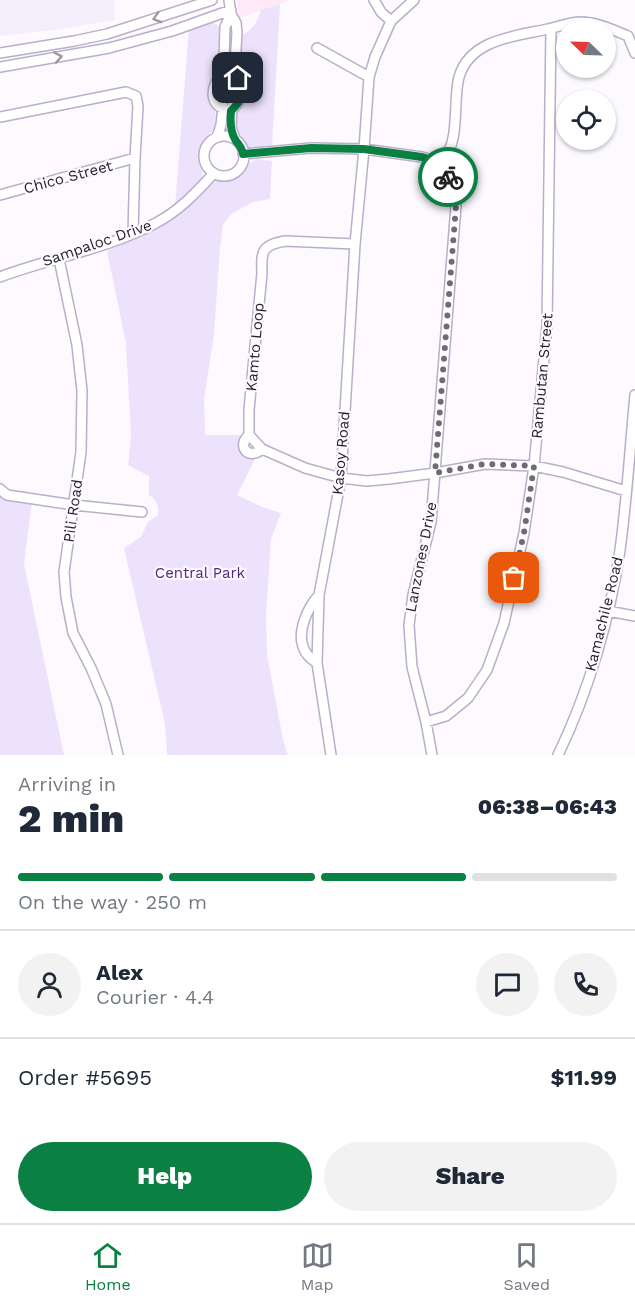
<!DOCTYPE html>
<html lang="en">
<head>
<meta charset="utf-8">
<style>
  :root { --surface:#fff; --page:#f2f2f3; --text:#1f2937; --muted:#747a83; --line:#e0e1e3; --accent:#0b8043 }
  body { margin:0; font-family:"Work Sans",sans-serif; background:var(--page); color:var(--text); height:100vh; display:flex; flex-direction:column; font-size:22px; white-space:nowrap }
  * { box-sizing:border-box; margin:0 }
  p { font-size:20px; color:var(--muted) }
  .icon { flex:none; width:33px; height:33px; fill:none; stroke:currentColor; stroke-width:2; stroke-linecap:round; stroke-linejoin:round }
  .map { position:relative; height:755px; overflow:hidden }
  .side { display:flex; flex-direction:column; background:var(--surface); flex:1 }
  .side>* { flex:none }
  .needle { width:39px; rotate:293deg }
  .tools { position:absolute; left:556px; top:18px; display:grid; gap:12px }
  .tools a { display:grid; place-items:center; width:60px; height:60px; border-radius:50%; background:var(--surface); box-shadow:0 2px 4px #0004; font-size:30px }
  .pin { position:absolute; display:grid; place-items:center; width:51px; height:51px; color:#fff; margin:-26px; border-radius:12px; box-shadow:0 3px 9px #0006 }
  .courier { position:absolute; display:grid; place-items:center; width:60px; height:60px; margin:-30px; border:4px solid #0b8043; border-radius:50%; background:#fff; color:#222; box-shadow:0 2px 8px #0007 }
  .headline em { font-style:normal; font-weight:800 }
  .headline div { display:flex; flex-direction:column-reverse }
  .headline { display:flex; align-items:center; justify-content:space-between; height:102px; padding:0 18px }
  h1 { font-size:39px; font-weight:800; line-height:45px }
  .bar { display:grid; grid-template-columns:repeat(4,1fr); gap:9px 6px; align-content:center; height:72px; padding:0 18px }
  .bar i { height:8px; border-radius:4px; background:var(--line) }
  .bar .current { background:var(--accent) }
  .bar p { grid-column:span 4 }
  .line { display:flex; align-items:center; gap:15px; padding:0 18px; border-top:2px solid var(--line) }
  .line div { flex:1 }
  .round { display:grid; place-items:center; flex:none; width:63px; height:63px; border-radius:32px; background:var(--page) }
  .primary-button { display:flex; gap:12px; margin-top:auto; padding:12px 18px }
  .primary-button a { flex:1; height:69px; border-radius:36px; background:var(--accent); color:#fff; font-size:24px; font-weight:800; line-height:69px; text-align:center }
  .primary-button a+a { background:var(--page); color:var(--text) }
  .tab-bar { display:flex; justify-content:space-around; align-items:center; height:84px; border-top:2px solid var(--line); background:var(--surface); font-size:16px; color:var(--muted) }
  .tab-bar a { display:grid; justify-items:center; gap:3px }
  .tab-bar .current { color:var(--accent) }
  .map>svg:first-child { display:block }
</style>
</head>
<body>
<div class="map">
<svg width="635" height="755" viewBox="0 0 635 755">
  <rect width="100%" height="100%" fill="#fcf9ff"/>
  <path fill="#ffe9f8" d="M237,0H291L239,18Z"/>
  <path fill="#f4eefc" d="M0,0H114L115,20L53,30L0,36Z"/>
  <path fill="#ede2fc" d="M280,4L272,146L247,148L235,135V114L245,99L238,65L240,36C252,31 257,23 261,10Z
    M208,21L215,23L221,29C220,54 218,79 215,104C215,111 217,120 214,127C211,136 201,140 199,150C196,161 206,171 201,182L175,207L189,28Z
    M257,159L272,161L270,199L253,202L231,214L223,224L220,248L214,334L204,399L205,435H241C238,448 242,456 255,459L237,495L262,507L281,513L271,539L266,616L267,654L283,740L288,755H167L165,724L124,548L141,537L148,522L158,515C159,505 157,501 149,495V476L128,465L131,437L126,343L107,251C137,239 168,224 193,203C201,197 205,189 213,183C219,179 228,180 235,175C244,169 245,164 257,159Z
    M0,491L32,502L24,564L64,755H0Z"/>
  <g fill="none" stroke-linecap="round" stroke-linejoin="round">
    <defs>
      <path id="minor" d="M229,0L231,14L236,23L237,33L233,95
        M374,0L381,12L391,21
        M317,48L369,77
        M0,53L74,41L107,34L212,0
        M0,67L109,48L172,31L231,10
        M224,72C209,87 208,107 231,111C249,93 241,87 235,66
        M223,94L225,27L231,14
        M232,106L231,127L235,139
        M0,117L126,92L136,96L138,106L135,158L133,234
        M204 156a20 20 0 1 1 40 0a20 20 0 1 1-40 0Z
        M217,137L221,125L223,106
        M243,154L311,148L364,149L422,157L437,162L447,176L454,190L456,206L431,522L413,595L409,625L412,667L426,722L432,755
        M437,162C439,161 442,159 444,157C460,143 453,97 459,77C470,39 516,36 548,29C558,27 570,22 580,22C597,22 613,30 628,36L635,53
        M0,195L135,158
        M355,244L285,241C262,245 261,251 262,273L249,410V435L262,449L305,468L341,478L367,481L389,479L435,473L485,464L534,466L563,472L626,491
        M59,259L77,345L82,391L81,452L64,572L66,597L73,633L91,668L106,704L118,755
        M0,277C50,258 107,249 154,224C178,212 196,193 214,173
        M249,435C236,446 249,461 262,449
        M0,489L7,495L74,505L142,512
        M608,611L635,616
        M317,663C311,659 306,655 304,649C296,632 308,607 319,595
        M426,722L446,716L468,698L487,670L504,623L524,533L534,466L547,326L551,29
        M331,755L317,663L319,595L341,478L355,244L364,149L369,77L375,57L391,21L414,0
        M558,755C588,693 610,619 620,550C627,499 630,447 635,395"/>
    </defs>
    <use href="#minor" stroke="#baaec9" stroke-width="12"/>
    <use href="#minor" stroke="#fff" stroke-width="9"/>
  </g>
  <defs><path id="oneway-chevron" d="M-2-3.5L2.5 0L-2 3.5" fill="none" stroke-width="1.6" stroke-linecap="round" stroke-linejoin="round" transform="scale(1.5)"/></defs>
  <g stroke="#9c9a9f">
    <use href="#oneway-chevron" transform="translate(157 18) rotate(163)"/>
    <use href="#oneway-chevron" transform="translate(58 57) rotate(-10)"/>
  </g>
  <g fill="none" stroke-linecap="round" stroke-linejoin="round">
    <path stroke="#6f6b74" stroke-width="6" stroke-dasharray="0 10.8" d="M448,177L454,190L456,206L435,473L485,464L534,466L524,533L514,578"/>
    <path stroke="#0b8043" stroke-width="8" d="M238,78C246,92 242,100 231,111C230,121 230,132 236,141C240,146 242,148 243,154L311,148L364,149L422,157L437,162L448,177"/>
  </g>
  <g text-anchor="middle" stroke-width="4.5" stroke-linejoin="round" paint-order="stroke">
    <g font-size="15" fill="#231f29" stroke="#fcf9ff">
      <text transform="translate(68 177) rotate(-15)" y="5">Chico Street</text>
      <text transform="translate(97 243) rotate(-19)" y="5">Sampaloc Drive</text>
      <text transform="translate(255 347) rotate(-85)" y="5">Kamto Loop</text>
      <text transform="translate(542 376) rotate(-85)" y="5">Rambutan Street</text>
      <text transform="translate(341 453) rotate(-85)" y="5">Kasoy Road</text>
      <text transform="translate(73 511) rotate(-82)" y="5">Pili Road</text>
      <text transform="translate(421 557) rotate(-79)" y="5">Lanzones Drive</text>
      <text transform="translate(604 614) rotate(-76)" y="5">Kamachile Road</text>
    </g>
    <g font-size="15" fill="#56267e" stroke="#fcf9ff">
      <text x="200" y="578">Central Park</text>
    </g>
  </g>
</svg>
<div class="tools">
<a><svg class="needle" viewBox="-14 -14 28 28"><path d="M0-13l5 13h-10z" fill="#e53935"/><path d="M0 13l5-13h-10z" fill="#747a83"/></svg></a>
<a><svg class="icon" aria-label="locate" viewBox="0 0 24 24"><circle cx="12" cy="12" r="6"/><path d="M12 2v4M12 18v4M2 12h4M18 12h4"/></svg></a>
</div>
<div class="pin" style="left:514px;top:578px;background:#ea580c"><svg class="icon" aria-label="bag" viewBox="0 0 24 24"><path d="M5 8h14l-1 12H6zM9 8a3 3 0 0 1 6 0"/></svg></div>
<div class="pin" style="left:238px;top:78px;background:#1f2937"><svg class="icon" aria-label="home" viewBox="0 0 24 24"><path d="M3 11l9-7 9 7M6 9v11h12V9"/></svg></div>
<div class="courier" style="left:448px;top:177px"><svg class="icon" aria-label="bike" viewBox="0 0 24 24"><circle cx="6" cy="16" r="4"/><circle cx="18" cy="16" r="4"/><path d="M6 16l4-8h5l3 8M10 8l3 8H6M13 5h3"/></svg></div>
</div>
<section class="side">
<div class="headline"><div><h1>2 min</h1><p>Arriving in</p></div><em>06:38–06:43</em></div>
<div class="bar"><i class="current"></i><i class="current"></i><i class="current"></i><i></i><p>On the way · 250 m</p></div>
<div class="line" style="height:108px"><a class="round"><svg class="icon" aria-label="person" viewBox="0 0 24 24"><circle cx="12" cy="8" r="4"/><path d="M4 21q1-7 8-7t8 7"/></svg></a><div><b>Alex</b><p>Courier · 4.4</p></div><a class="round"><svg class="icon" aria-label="chat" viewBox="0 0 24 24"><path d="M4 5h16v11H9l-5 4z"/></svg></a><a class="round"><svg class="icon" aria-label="phone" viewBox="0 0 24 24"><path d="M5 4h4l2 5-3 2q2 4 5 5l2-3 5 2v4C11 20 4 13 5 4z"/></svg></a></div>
<div class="line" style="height:78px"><div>Order #5695</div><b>$11.99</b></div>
<div class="primary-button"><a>Help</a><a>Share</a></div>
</section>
<nav class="tab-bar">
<a class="current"><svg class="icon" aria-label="home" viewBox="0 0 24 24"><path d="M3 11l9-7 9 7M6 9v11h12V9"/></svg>Home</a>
<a><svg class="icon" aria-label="map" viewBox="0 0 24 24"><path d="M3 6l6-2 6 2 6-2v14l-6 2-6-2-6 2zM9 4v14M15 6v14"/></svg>Map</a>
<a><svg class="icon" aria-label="saved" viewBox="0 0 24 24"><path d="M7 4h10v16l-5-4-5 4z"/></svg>Saved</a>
</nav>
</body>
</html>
